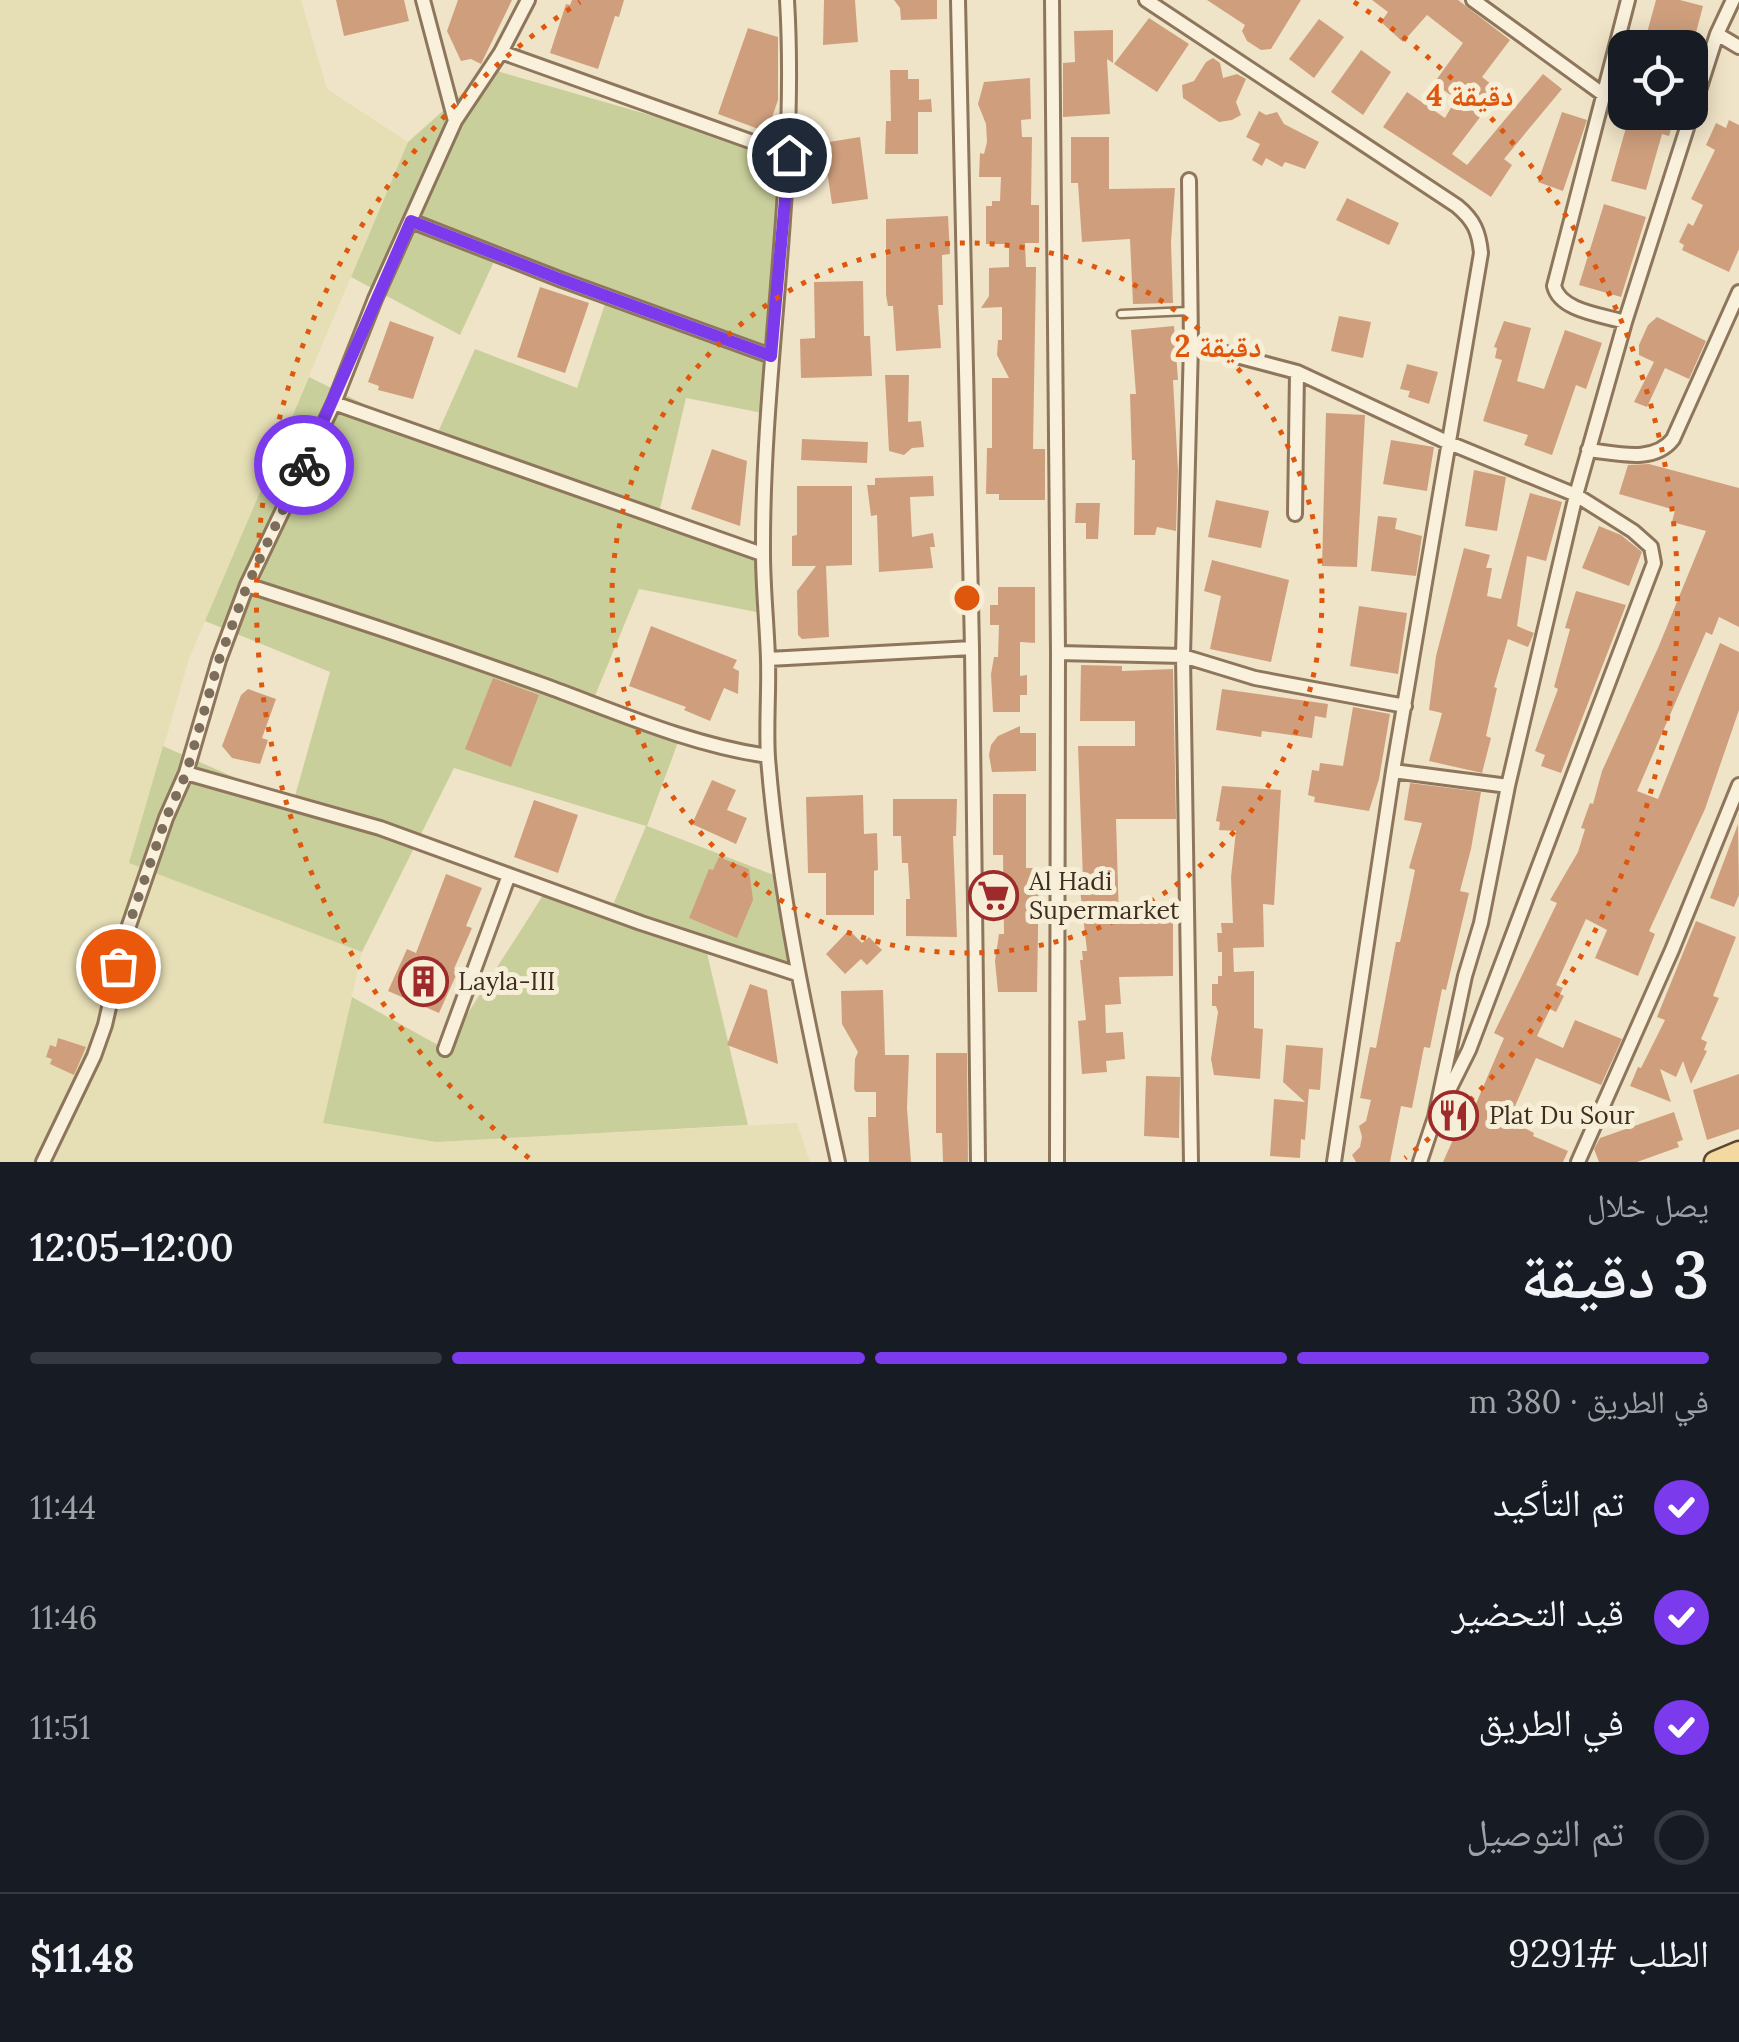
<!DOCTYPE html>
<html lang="ar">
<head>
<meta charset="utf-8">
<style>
  :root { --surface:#171b24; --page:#242831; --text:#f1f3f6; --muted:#9ea1a6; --line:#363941; --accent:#7c3aed }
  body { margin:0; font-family:Lora,"Noto Naskh Arabic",serif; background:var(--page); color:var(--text); direction:rtl; height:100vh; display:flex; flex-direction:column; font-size:38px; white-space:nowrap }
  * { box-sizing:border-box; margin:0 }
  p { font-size:32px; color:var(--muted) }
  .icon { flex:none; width:55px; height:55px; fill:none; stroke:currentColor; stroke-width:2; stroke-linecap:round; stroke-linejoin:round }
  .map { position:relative; height:1162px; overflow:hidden; direction:ltr }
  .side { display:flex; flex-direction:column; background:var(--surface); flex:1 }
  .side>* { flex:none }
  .controls { position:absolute; left:1608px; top:30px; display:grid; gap:20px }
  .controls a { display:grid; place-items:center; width:100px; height:100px; border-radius:20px; background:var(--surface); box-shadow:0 5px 25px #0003; font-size:50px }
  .pin { position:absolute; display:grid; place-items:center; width:85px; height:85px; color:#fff; margin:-42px; border:5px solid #fff; border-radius:50%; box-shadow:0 2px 10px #0007 }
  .courier { position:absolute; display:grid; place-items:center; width:100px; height:100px; margin:-50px; border:8px solid #7c3aed; border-radius:50%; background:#fff; color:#222; box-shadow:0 2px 12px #0007 }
  .headline em { font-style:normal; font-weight:600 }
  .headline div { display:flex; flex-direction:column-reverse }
  .headline { display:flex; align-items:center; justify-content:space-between; height:170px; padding:0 30px }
  h1 { font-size:65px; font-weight:600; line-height:75px }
  .bar { display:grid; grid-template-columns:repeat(4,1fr); gap:15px 10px; align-content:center; height:120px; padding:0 30px }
  .bar i { height:12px; border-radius:8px; background:var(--line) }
  .bar .on { background:var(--accent) }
  .bar p { grid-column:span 4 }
  .line { display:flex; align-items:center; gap:25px; padding:0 30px; border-top:2px solid var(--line) }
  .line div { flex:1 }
  ol { padding:0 30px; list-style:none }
  li { display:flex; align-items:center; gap:30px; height:110px }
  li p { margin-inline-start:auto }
  li .icon { padding:10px; border-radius:50%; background:var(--accent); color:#fff; stroke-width:4 }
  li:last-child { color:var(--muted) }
  li i { width:55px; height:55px; border:5px solid var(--line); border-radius:50% }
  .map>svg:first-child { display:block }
</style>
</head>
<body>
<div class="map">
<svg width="1739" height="1162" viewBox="0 0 1739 1162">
  <rect width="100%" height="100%" fill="#f0e4c8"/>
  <path fill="#e6deb5" d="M0,0H301L327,89L408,142L189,659L130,863L362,952L323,1123L437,1142L797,1123L810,1162H0Z"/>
  <path fill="#c9cf9b" d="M490,69L789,155L768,414L686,398L658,517L762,554L766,614L639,589L592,703L681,734L647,826L784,879L797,974L705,945L748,1125L436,1142L323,1123L352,997L445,1049L547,889L610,912L646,826L454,768L362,952L129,863L163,746L293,803L330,672L205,621L309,377L435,439L475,349L577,388L607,298L497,255L460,335L351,277L408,142Z"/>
  <path fill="#cf9f7d" d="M336,0H404L409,21L344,36Z
    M458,0H512L481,64L471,59L461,61L447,31Z
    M572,0H624L619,17L615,16L598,69L550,53L566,4L570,5Z
    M824,0H855L858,42L823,45Z
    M894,0H937V19L901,20L900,8Z
    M1207,0H1301L1271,49L1261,50L1247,41L1242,31L1245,25Z
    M1372,0H1458L1510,40L1482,77L1500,91L1452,154L1467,165L1543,74L1562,89L1504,159L1512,165L1491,197L1383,127L1407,92L1445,118L1456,99L1434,83L1463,43L1427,15L1403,42L1381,22L1388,12Z
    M1656,0H1680L1703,6L1692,48H1671L1645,40Z
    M1149,18L1189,44L1157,92L1114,64Z
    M1319,19L1344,37L1314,78L1289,59Z
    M748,28L778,37V100L767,132L718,114Z
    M1113,30V63L1107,59L1110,114L1063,117V63L1075,62L1074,31Z
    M1361,50L1391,72L1363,115L1331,92Z
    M1213,58L1220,63L1223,78L1237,74L1246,79L1236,102L1241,115L1232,120L1219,122L1183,98L1182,85L1194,81L1206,62Z
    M890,70H908V79H919V100L931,99L932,112H918V154H885L886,121H891Z
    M1030,78L1031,119L1021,120L1022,137H1032L1031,205H1039V243H1025L1026,267H1036L1033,449H1045V500H999V494H986L987,448H992V378H1009L997,355L998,340H1002V307L981,308L989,296V268L1009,267V244H986V206H992V201H1000L1001,177H979L980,153L984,154L987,142L986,124L978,104L984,82Z
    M1259,111L1266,115L1277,112L1284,124L1319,142L1305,169L1285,162L1282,167L1266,158L1262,166L1252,160L1260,144L1246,137Z
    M1562,112L1587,120L1563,191L1538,182Z
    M1623,112H1676L1669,136L1662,134L1646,190L1611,181L1627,124L1621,122Z
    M1729,120L1739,125V249L1729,272L1682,250L1684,245L1679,242L1688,223L1693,226L1703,205L1691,199L1715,150L1706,145L1716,123L1726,128Z
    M860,137L868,199L832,204L823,143Z
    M1071,137H1109V189L1175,188L1171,242L1173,303L1133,304L1130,239L1082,242L1078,183H1071Z
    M1347,198L1399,223L1389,245L1336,220Z
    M1604,204L1646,217L1621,297L1579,285Z
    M948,216L950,254L942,255L943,305H938L941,348L896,351L893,306H888L886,295V219Z
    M863,281L864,336H870L872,376L801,378L800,339L815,338L814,282Z
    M540,287L589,303L565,373L517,357Z
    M1339,316L1371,322L1363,358L1331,351Z
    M1657,317L1706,341L1689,379L1665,368L1647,407L1634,402L1654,362L1639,355V345L1648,325Z
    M390,321L434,337L413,399L378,390L379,386L368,382Z
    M1504,321L1531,328L1517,381L1544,389L1565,330L1602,343L1586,389L1576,385L1552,455L1524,445L1528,435L1483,421L1502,360L1495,358L1497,348L1494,347Z
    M1174,326L1178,380H1173L1178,470L1176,531L1157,527L1155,535H1134L1135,460H1132L1130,394H1136L1131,330Z
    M1407,364L1438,372L1429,404L1408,397L1410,391L1400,389Z
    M885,375H909L908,422L921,421L924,447L912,448L904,455L889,451Z
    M1326,413L1365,415L1357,567L1322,566Z
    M802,439L868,442L867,463L801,460Z
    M1391,440L1434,447L1427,491L1383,484Z
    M712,449L747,461L740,526L691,509Z
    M1649,464L1739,488V627L1719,617L1712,635L1706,632L1637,791L1658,799L1720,643L1739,652V710L1705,809L1649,931L1655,934L1638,976L1595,958L1607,930L1586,919L1556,985L1563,988L1560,994L1564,996L1556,1012L1550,1009L1537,1036L1563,1048L1575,1020L1622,1039L1601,1085L1536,1058L1509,1120L1534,1133L1533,1136L1568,1151L1563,1162H1443L1460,1124L1457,1122L1465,1102L1475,1106L1504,1038L1494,1033L1557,903L1550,900L1578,852L1585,829L1581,828L1590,803L1593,804L1602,771L1658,648L1706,531L1672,522L1675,510L1619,494L1628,465Z
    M1474,470L1506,477L1497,531L1465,526Z
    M933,476L934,496L910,497L912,537L933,533L935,547H930L933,568L879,572L877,515L871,516L867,485H875V478Z
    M797,486H852V565L826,566L829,637L802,639L798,635L797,591L816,566H792V536L797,535Z
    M1530,493L1562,502L1546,561L1527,556L1517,626L1534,633L1528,647L1508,639L1494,687L1497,688L1486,736L1491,738L1482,773L1429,761L1442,713L1429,710L1436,656L1464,548L1490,555L1486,568H1492L1487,596L1501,599Z
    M1216,500L1269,511L1261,548L1208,537Z
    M1076,503H1100L1098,539H1086V523H1075Z
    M1378,516L1397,518L1395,529L1422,536L1416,576L1371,571Z
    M1599,526L1621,535L1642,552L1629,586L1582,568Z
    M1212,560L1289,580L1271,662L1210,649L1221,596L1204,591Z
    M998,587H1035V643L1020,642V676L1027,675V695H1020V712H993L991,674L994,657H998L999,625H990V605H998Z
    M1576,591L1626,605L1561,773L1541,766L1545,755L1535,751L1558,689L1554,687L1570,629L1565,628Z
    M1359,606L1407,613L1398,674L1350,666Z
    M651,626L737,660L733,668L739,671L738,694L724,688L710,721L684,710L686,707L629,686Z
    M1081,665L1122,666V671L1173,669L1176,819H1116L1119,920H1173V976L1119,977L1121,1004L1105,1005L1106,1033L1123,1032L1125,1059L1106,1061L1107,1072L1082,1074L1078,1021L1086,1020L1080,960H1083L1082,951H1087L1080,889H1083V879L1078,746H1135V721H1080Z
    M493,678L539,695L511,767L465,749Z
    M248,689L276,699L262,738L268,740L260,764L232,758L222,746L241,695Z
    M1222,689L1328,704L1326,718L1315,716L1312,738L1262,731L1261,737L1216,730Z
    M1353,707L1390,714L1379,779L1369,811L1314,802L1315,797L1308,795L1312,770L1319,771L1320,763L1343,766Z
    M1020,726V733H1036V771L992,772L989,755L991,745L998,736Z
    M712,780L736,790L727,810L747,818L736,844L692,824Z
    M1410,783L1481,792L1471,849L1460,891L1469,893L1446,990L1442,989L1430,1048L1424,1047L1412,1108L1401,1106L1390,1162H1356L1352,1155L1360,1147L1362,1137L1359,1126L1366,1121L1371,1100L1360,1098L1370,1047L1376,1048L1396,942H1400L1415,870L1409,868L1422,823L1404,820Z
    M1222,786L1281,790L1274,905L1263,904L1264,947L1233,948L1234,972L1254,971V1028L1263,1029L1260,1079L1214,1075L1211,1059L1218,1012L1216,1006H1212V984H1218V976H1222V952H1218L1217,933H1222L1221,923H1233L1231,877L1236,831L1219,830L1220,822L1216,821Z
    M993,794H1026V868H1039L1037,992H998L995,961L999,934H1004L1003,855H993Z
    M863,795L864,834L877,833L878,870L874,871V915H826V873H808L806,797Z
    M893,799H957L956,836H953L957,937L906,936V899H910L908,863H902L901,836H893Z
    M534,800L578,815L558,873L514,857Z
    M1738,824L1739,895L1734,907L1710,898Z
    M719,857L749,869L753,900L737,938L689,918L709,869L713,870Z
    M446,874L482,888L466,926L472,928L454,969L458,971L439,1013L388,991L407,949L416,953Z
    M1696,921L1736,937L1713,996L1719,998L1701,1039L1707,1042L1704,1050L1707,1051L1691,1084L1683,1061L1676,1077L1660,1069L1671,1102L1630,1086L1638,1067L1641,1068L1665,1020L1657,1017Z
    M849,930L862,943L869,937L882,950L867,965L861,959L845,974L826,954Z
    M750,984L767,990L778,1064L727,1045Z
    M883,990L885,1055H909L907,1108L911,1162H869L868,1117H876V1092H856L854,1089L855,1059L858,1052L842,1024L841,991Z
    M58,1038L86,1047L74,1075L50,1064L52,1059L46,1057L50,1045L56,1047Z
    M1286,1045L1323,1048L1320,1090L1309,1089L1305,1140L1301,1139L1300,1158L1270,1156L1274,1099L1305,1102L1283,1082Z
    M936,1053H967L968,1162H943L942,1133H936Z
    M1739,1074V1129L1707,1140L1693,1090Z
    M1146,1076L1180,1077L1179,1138L1144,1136Z
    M1674,1112L1683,1140L1677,1142L1679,1147L1637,1162H1599L1594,1149L1600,1138Z"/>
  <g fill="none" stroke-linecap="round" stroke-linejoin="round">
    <defs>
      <path id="service" d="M1121,314L1190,311"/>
      <path id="minor" d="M423,0L455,121
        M787,0C798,185 762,368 763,553C763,589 767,624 768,660C769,692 766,726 768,758C779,895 809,1029 838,1162
        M958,0L972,648L978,1162
        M1052,0L1058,653L1057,1162
        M1146,0L1457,206C1474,220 1479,232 1481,253L1393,771L1334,1162
        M1473,0L1604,95
        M1717,34L1739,47
        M501,52L789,155
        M1189,180L1191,344L1183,656L1191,1162
        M411,221L562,280L771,356
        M1625,322C1602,315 1560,311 1554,286L1628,0
        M1191,344L1297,372L1447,442L1576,495L1633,531L1651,547L1654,563L1469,1050L1443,1102
        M334,403L762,554
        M1588,450C1616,453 1654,464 1673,439L1739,292
        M1295,514L1297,372
        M247,585C347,617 445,650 543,685C617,712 690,745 768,756
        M1058,653L1183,656L1255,678L1405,706
        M768,659L972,648
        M1393,771L1508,786
        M186,773L380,828L641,923L797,974
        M445,1049L509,875
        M43,1162L94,1056L105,1025L125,937L166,818L186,773L219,660L247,585L334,403L375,299L455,121L501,52L528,0
        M1420,1162L1435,1117L1465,976L1481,923L1508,786L1576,495L1625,322L1717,34L1733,0
        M1578,1162L1672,950L1739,785"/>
      <path id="primary" d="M1715,1162L1739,1152"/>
    </defs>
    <use href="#service" stroke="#8d765c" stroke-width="11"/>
    <use href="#minor" stroke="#8d765c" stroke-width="18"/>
    <use href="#primary" stroke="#5b4430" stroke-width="25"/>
    <use href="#service" stroke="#faf1dc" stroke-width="6"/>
    <use href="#minor" stroke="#faf1dc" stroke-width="12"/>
    <use href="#primary" stroke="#f3d9a0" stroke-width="20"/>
  </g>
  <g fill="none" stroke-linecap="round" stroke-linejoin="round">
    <path stroke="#7c6e5b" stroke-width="10" stroke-dasharray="0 18" d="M118,966L125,936L166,818L186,774L219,660L247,586L304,465"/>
    <path stroke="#7c3aed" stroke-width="12" d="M304,465L411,221L562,280L771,356L789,155"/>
  </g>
  <g fill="none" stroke="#df570d" stroke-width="5" stroke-dasharray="5 10">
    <circle cx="967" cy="598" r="355"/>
    <path d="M529 1158A711 711 0 0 1 580 2M1354 2A711 711 0 0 1 1405 1158"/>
  </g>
  <defs>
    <symbol id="supermarket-ring" viewBox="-11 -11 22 22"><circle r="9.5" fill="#f7eed8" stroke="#9e2a2b" stroke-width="1.5"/><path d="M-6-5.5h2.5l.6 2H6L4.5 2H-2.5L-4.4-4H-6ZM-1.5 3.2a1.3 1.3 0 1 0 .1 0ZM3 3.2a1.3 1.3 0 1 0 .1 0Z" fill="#9e2a2b"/></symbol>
    <symbol id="building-ring" viewBox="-11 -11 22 22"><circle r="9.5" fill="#f7eed8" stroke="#9e2a2b" stroke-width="1.5"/><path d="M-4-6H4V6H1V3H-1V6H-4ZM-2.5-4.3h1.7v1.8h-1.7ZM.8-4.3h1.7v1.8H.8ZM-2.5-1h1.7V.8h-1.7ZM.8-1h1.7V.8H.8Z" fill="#9e2a2b"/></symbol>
    <symbol id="restaurant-ring" viewBox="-11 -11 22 22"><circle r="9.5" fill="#f7eed8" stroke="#9e2a2b" stroke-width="1.5"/><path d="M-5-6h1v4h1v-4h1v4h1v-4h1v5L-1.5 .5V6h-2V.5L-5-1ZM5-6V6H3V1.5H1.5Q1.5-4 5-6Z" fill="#9e2a2b"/></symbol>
  </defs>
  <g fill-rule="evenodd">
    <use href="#supermarket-ring" x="966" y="868" width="55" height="55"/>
    <use href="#building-ring" x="396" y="954" width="55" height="55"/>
    <use href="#restaurant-ring" x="1426" y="1088" width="55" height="55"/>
  </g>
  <g text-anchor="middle" stroke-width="10" stroke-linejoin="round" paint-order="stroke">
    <g font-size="25" fill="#3d2e20" stroke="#f7eed8" text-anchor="start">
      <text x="1029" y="890">Al Hadi<tspan x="1029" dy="29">Supermarket</tspan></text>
      <text x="458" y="990">Layla-III</text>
      <text x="1489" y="1124">Plat Du Sour</text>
    </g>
  </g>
  <circle cx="967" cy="598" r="15" fill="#df570d" stroke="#f7eed8" stroke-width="5"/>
  <g font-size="30" text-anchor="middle" font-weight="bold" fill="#df570d" stroke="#f7eed8" stroke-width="10" stroke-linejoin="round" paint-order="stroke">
    <text x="1470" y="106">4 دقيقة</text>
    <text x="1218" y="357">2 دقيقة</text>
  </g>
</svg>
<div class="controls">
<a><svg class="icon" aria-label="locate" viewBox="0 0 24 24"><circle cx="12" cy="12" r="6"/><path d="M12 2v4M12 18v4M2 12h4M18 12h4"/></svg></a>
</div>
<div class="pin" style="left:118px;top:966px;background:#ea580c"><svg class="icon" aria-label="bag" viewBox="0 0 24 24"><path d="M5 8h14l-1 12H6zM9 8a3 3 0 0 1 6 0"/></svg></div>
<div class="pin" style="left:789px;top:155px;background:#1f2937"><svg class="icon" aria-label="home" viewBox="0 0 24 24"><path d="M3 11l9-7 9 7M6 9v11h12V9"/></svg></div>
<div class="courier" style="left:304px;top:465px"><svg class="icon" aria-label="bike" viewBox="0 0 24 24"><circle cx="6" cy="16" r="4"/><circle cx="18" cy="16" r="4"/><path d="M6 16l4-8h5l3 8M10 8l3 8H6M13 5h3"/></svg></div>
</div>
<section class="side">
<div class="headline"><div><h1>3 دقيقة</h1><p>يصل خلال</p></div><em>12:00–12:05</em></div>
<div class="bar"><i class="on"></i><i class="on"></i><i class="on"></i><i></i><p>في الطريق · 380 m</p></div>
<ol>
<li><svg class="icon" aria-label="check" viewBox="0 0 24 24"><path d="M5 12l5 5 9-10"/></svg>تم التأكيد<p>11:44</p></li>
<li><svg class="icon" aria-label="check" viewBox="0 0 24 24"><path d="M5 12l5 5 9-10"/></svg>قيد التحضير<p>11:46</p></li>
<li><svg class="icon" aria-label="check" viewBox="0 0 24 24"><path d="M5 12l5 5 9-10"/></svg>في الطريق<p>11:51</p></li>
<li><i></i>تم التوصيل</li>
</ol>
<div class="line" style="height:130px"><div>الطلب #9291</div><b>$11.48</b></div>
</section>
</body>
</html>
